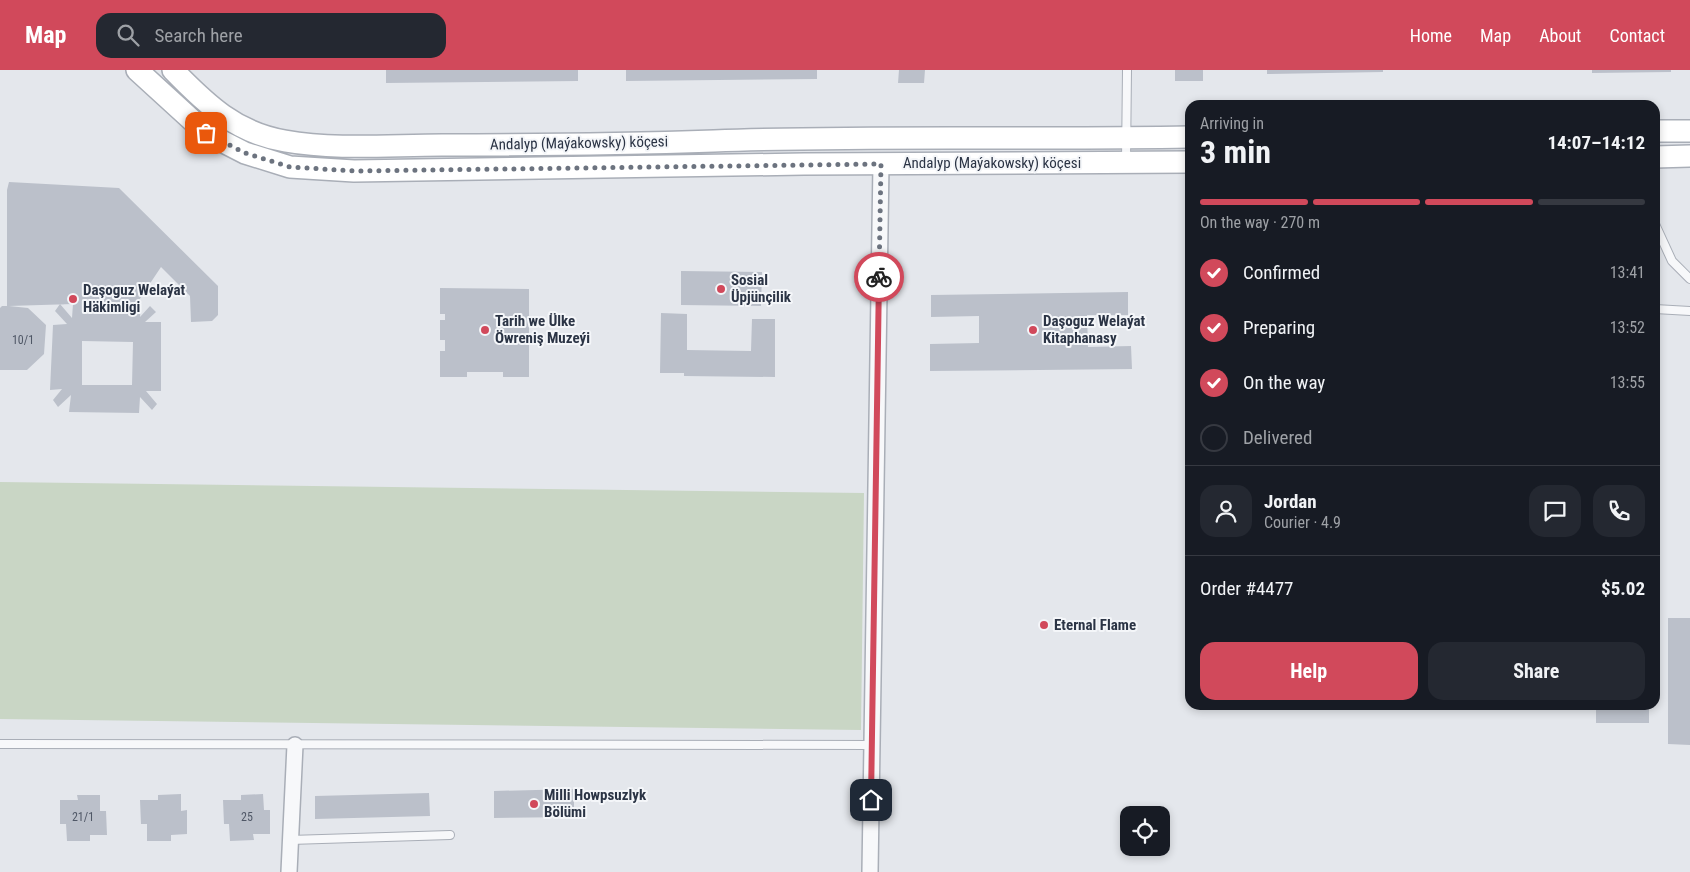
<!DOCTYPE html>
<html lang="en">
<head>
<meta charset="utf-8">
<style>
  :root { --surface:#171b24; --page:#242831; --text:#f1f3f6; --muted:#9ea1a6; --line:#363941; --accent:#d1495b }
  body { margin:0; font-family:"Roboto Condensed",sans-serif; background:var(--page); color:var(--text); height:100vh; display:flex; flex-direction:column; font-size:19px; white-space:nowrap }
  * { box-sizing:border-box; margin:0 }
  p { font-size:16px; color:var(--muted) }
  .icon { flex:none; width:28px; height:28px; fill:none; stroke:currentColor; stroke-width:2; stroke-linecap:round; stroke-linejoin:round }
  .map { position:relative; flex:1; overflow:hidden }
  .drawer { position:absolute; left:1185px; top:30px; width:475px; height:610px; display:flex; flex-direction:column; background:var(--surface); border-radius:15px; box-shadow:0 2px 8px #0003 }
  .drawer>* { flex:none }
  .controls { position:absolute; left:1120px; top:736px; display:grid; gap:10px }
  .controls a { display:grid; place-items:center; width:50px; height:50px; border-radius:10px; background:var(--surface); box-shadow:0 2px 8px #0003; font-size:25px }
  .pin { position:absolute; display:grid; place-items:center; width:42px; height:42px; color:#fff; margin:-21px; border-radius:10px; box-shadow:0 2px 8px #0006 }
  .courier { position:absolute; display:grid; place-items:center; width:50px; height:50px; margin:-25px; border:4px solid #d1495b; border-radius:50%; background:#fff; color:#222; box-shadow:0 1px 6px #0007 }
  .summary em { font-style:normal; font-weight:700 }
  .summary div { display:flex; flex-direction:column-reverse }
  .summary { display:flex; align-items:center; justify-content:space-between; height:85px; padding:0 15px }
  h1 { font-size:32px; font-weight:700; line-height:38px }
  .bar { display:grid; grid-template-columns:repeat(4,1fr); gap:8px 5px; align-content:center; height:60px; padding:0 15px }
  .bar i { height:6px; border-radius:4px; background:var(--line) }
  .bar .selected { background:var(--accent) }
  .bar p { grid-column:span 4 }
  .line { display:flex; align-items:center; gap:12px; padding:0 15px; border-top:1px solid var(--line) }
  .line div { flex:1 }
  .round { display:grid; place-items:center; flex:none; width:52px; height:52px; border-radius:15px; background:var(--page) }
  ol { padding:0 15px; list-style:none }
  li { display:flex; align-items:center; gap:15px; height:55px }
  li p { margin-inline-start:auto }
  li .icon { padding:5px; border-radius:50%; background:var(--accent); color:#fff; stroke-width:4 }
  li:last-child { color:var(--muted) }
  li i { width:28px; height:28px; border:2px solid var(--line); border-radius:50% }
  .button { display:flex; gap:10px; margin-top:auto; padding:10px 15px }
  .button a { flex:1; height:58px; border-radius:15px; background:var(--accent); color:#fff; font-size:20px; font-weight:700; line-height:58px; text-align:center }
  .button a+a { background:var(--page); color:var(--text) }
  header { display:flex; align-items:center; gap:30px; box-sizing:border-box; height:70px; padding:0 25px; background:var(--accent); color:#fff }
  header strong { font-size:24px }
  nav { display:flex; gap:28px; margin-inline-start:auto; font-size:18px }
  .search { width:350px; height:45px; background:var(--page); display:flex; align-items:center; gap:12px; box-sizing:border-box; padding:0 18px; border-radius:15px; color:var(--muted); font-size:19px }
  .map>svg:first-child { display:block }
</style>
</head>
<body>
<header>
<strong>Map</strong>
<div class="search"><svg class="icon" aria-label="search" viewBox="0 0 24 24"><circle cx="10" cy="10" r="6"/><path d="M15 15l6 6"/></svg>Search here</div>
<nav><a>Home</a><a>Map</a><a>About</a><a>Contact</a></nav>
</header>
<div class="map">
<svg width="1690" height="802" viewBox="0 0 1690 802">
  <rect width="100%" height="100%" fill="#e4e7ec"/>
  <path fill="#c9d6c5" d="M0,412L864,423L861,660L0,649Z"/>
  <path fill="#bbc0ca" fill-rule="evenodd" d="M386,0H578V11L386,13Z
    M626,0H817V9L626,11Z
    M899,0H925L924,13H898Z
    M1175,0H1203V11H1175Z
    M1267,0H1383V2L1267,4Z
    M1592,0H1671V2L1592,3Z
    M9,112L119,118L218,216V245L212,251L191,252L190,226L161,197L137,233H141L140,247L150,236L156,242L145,252H161V321H146L157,334L152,340L140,327L139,343L69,342L71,325L58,337L53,330L62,319L50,320L53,255L67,254L55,241L60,234L72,248L73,234L9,236L28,238L46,255L44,284L27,300H0V238L2,236H7V120ZM82,271L133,272L132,315H82Z
    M681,201L762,202L761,236L681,235Z
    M440,218L529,219V307H503V302H467V307H440V281H445V270H440V250H445V244H440Z
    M1128,222V245H1087L1088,277L1131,276L1132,299L930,301V274L979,273V246L931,247V225Z
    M661,243L687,244V280L751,281L752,249H775V307L684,306V303H660Z
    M1668,548H1690V675L1668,674Z
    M1596,635H1649V653H1596Z
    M574,719V747L494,748V721Z
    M429,723L430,746L315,749V726Z
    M181,724V741L187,740V764L171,765V771H147V754H141L140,730H158V725Z
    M263,724L264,740H270V764H253L254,770L230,771L229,754H224L223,730H241V725Z
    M77,725H100V741H106L107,765H90V771H67L66,754H60V730H78Z"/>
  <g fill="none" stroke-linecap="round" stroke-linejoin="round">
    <defs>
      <path id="lane" d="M1126,90L1127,0
        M1655,154L1672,191L1690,209
        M1655,239L1690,241
        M0,674L872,675
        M290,770L450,765"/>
      <path id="street" d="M289,802L295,675
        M870,802L881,94"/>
      <path id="secondary" d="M137,0L206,63L245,83L290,97L354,101L804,94L1190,92
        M173,0C206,34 236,63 285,71C336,80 390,75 442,75C533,75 623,74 714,71C872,65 1031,70 1190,67
        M1655,61H1690
        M1655,87L1690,86"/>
    </defs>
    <use href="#lane" stroke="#a9aeb7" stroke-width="10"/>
    <use href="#street" stroke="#a9aeb7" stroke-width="18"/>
    <use href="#secondary" stroke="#a9aeb7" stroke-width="24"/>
    <use href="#lane" stroke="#f7f8fa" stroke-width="8"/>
    <use href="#street" stroke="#f7f8fa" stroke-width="15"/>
    <use href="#secondary" stroke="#fff" stroke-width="21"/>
  </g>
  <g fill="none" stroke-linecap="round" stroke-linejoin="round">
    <path stroke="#6c737f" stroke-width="5" stroke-dasharray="0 9" d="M206,63L245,83L290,97L354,101L881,94L879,207"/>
    <path stroke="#d1495b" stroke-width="6" d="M871,730L879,207"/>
  </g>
  <g fill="#d1495b" stroke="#f4f6f9" stroke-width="2">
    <circle cx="721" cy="219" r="5"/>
    <circle cx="73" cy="229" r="5"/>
    <circle cx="485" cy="260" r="5"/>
    <circle cx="1033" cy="260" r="5"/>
    <circle cx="1044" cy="555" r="5"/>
    <circle cx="534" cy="734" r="5"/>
  </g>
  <g text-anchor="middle" stroke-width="4" stroke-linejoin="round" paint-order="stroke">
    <g font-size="12" fill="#4f5766">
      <text x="23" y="274">10/1</text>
      <text x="83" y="751">21/1</text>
      <text x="247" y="751">25</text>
    </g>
    <g font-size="15" fill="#2b3445" stroke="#f4f6f9">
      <text transform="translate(579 73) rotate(-1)" y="5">Andalyp (Maýakowsky) köçesi</text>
      <text x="992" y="98">Andalyp (Maýakowsky) köçesi</text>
    </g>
    <g font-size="15" font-weight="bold" fill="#2b3445" stroke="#f4f6f9" text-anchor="start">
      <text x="731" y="215">Sosial<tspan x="731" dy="17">Üpjünçilik</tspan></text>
      <text x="83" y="225">Daşoguz Welaýat<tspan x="83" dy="17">Häkimligi</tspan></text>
      <text x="495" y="256">Tarih we Ülke<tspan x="495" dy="17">Öwreniş Muzeýi</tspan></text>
      <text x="1043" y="256">Daşoguz Welaýat<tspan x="1043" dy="17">Kitaphanasy</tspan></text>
      <text x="1054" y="560">Eternal Flame</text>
      <text x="544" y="730">Milli Howpsuzlyk<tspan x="544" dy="17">Bölümi</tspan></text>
    </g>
  </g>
</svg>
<div class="controls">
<a><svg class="icon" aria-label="locate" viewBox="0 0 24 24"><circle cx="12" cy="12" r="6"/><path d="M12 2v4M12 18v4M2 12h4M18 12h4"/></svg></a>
</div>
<div class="pin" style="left:206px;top:63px;background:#ea580c"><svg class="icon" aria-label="bag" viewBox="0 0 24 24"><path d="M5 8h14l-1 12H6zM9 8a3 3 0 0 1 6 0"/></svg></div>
<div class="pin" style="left:871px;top:730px;background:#1f2937"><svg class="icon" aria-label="home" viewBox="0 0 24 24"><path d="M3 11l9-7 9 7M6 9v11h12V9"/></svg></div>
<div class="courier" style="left:879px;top:207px"><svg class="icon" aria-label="bike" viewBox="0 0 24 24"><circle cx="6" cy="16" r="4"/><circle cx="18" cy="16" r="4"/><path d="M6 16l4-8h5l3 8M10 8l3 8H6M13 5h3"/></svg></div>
<section class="drawer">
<div class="summary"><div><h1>3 min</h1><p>Arriving in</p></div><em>14:07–14:12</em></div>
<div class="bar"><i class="selected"></i><i class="selected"></i><i class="selected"></i><i></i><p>On the way · 270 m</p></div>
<ol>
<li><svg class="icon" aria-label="check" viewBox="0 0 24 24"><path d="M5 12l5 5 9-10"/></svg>Confirmed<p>13:41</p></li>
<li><svg class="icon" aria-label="check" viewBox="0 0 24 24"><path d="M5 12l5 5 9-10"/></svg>Preparing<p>13:52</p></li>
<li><svg class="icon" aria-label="check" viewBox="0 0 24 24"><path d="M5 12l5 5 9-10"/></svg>On the way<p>13:55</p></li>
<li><i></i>Delivered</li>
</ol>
<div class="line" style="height:90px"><a class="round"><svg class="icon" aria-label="person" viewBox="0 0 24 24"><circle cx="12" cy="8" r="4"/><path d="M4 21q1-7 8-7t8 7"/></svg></a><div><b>Jordan</b><p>Courier · 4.9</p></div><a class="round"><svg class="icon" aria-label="chat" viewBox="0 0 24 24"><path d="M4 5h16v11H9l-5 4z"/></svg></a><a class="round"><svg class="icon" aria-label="phone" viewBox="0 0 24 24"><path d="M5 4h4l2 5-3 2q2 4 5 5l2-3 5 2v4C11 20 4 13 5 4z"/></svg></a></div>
<div class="line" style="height:65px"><div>Order #4477</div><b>$5.02</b></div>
<div class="button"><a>Help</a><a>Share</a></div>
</section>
</div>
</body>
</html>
